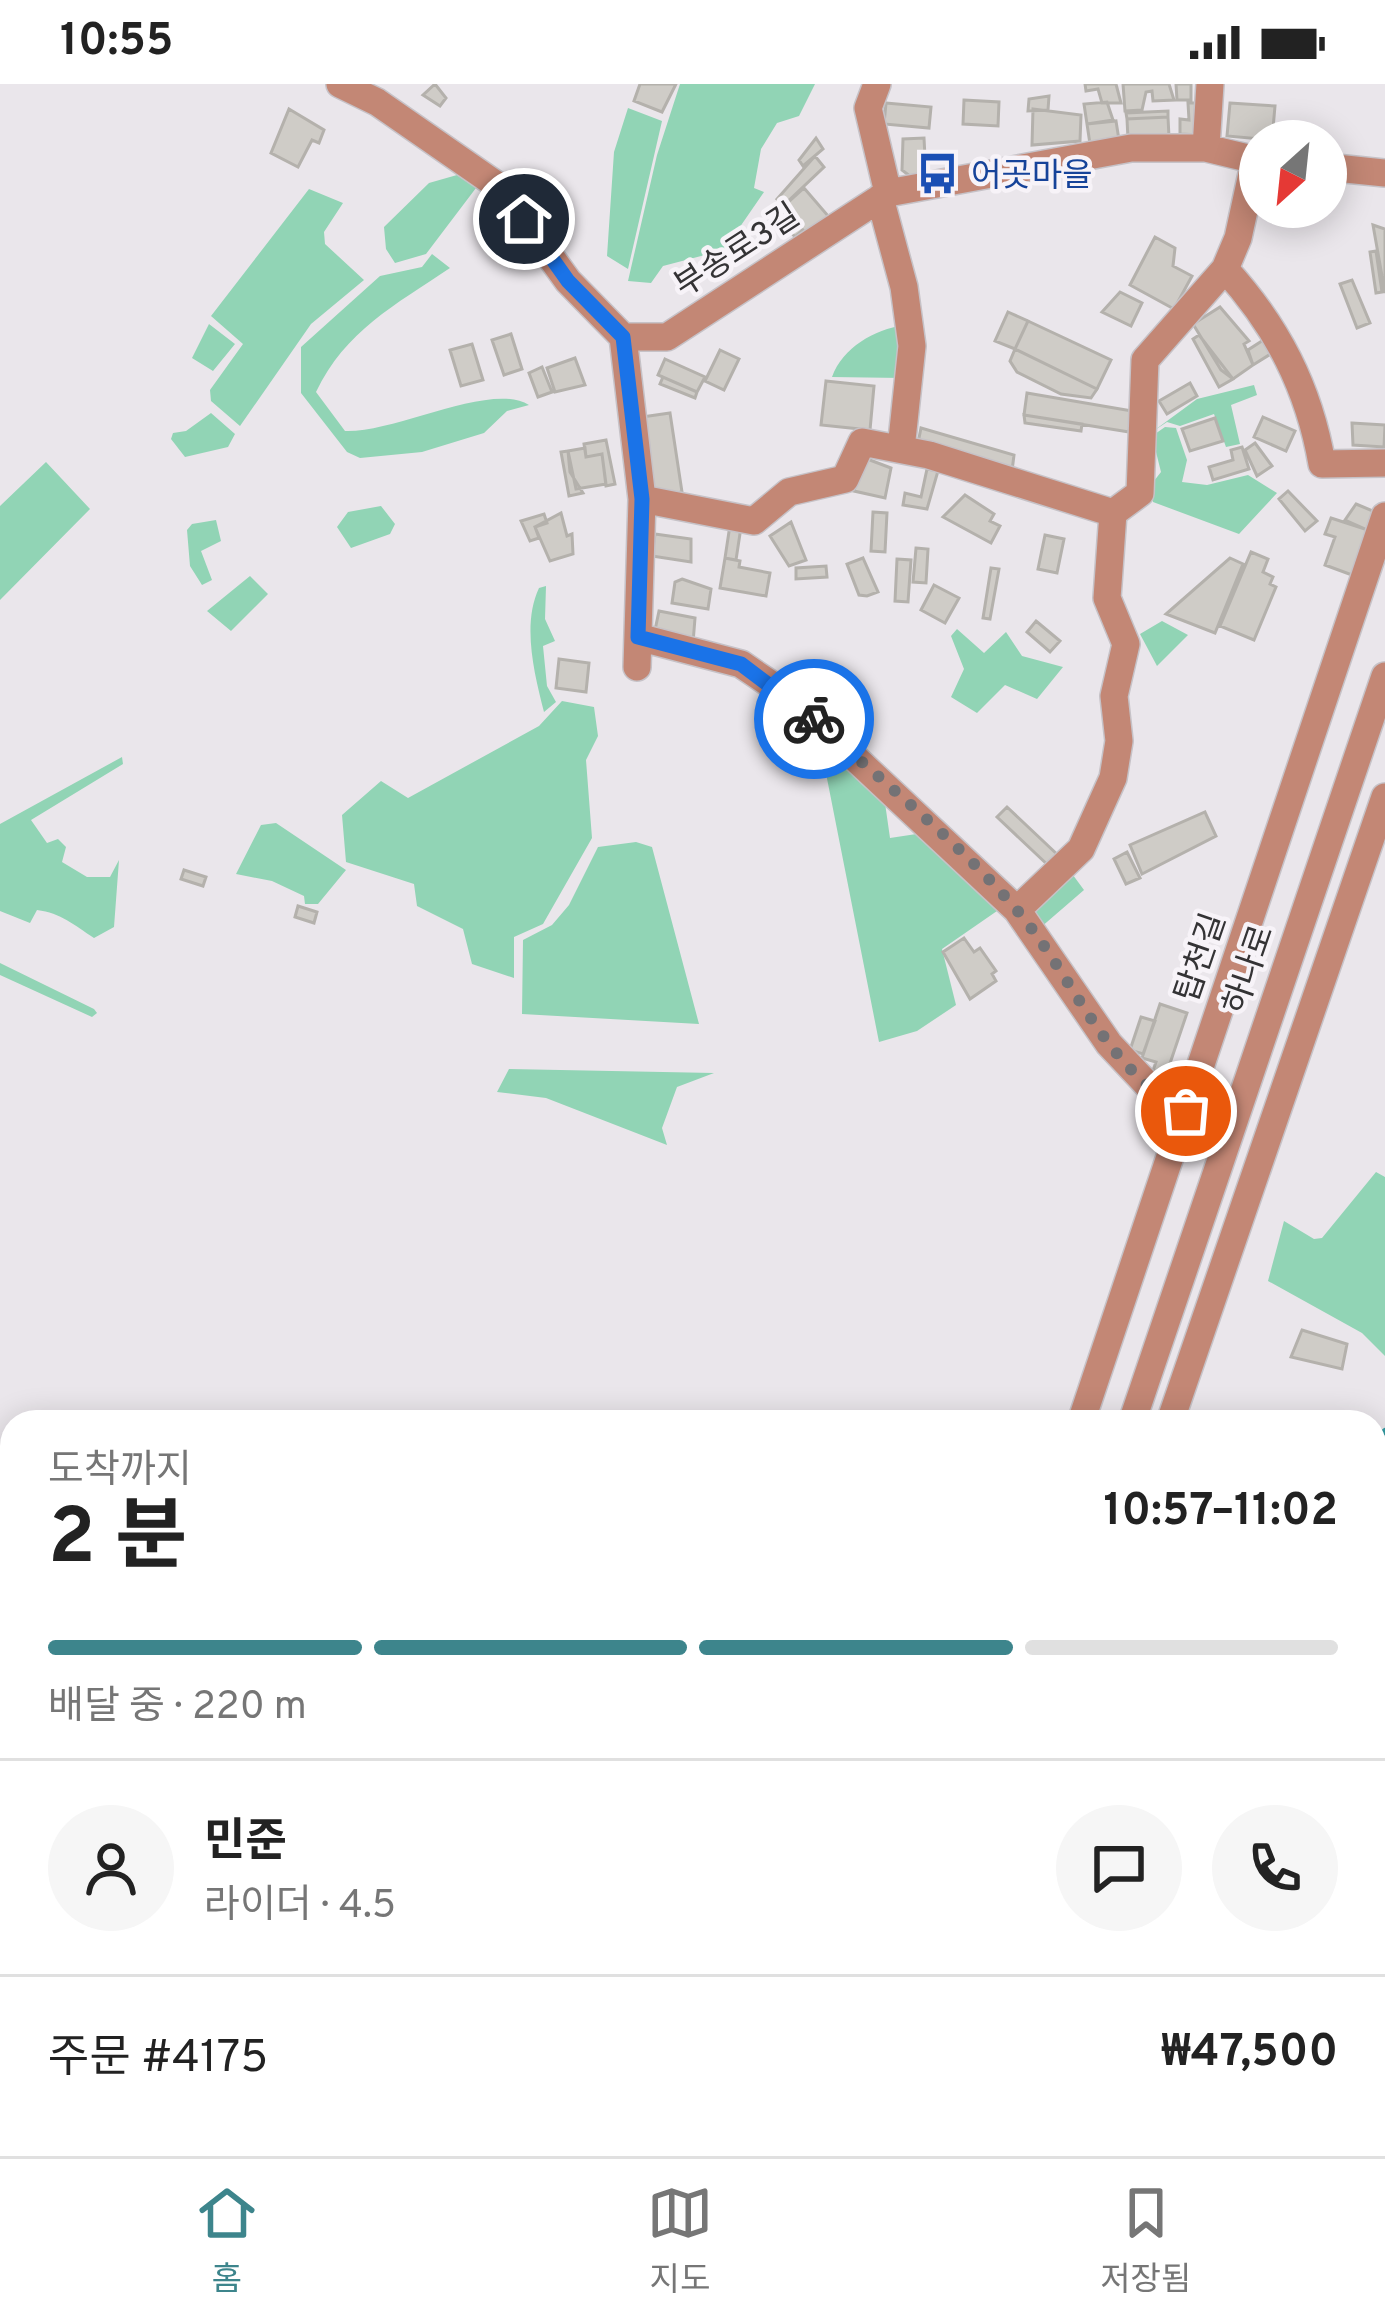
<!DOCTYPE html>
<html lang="ko">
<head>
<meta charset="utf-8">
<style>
  :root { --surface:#fff; --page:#f6f6f6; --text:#222; --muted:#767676; --line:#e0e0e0; --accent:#3d858c }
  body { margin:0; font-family:Overpass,"Noto Sans KR",sans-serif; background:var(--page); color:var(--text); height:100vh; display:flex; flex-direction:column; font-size:45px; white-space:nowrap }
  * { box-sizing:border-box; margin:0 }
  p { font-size:39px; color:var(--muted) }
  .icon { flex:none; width:66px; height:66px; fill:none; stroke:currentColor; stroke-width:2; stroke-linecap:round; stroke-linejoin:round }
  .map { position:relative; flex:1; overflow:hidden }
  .drawer { position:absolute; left:0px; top:1326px; width:1386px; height:747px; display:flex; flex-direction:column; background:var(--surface); border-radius:36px 36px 0 0; box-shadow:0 6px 30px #0003 }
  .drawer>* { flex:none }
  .needle { width:78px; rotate:207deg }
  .controls { position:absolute; left:1239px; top:36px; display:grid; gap:24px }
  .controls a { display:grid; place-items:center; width:108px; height:108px; border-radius:50%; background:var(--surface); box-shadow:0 6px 30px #0003; font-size:60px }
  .pin { position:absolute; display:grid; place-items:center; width:102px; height:102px; color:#fff; margin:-51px; border:6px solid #fff; border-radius:50%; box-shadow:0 3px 12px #0007 }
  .courier { position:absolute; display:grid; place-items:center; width:120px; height:120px; margin:-60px; border:9px solid #1a73e8; border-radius:50%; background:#fff; color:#222; box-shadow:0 3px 15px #0007 }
  .headline em { font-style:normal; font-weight:700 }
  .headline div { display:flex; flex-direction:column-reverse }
  .headline { display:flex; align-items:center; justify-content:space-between; height:204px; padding:0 48px }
  h1 { font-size:78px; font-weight:700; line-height:90px }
  .bar { display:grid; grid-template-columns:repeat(4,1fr); gap:18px 12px; align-content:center; height:144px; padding:0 48px }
  .bar i { height:15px; border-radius:9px; background:var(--line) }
  .bar .current { background:var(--accent) }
  .bar p { grid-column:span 4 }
  .line { display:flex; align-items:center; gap:30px; padding:0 48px; border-top:3px solid var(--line) }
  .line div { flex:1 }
  .round { display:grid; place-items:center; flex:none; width:126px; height:126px; border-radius:63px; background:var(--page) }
  .status { display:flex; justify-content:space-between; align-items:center; height:84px; padding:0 60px; background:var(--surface); direction:ltr }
  .status svg { height:33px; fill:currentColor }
  .tab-bar { display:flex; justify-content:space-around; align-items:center; height:168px; border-top:3px solid var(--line); background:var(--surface); font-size:33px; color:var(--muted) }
  .tab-bar a { display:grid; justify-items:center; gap:6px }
  .tab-bar .current { color:var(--accent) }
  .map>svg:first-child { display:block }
</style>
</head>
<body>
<div class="status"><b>10:55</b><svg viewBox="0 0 49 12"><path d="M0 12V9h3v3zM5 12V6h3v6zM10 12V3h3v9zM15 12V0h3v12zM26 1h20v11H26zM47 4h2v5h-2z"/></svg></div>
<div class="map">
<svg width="1385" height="2072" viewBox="0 0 1385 2072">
  <rect width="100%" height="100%" fill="#eae6eb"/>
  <path fill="#91d4b5" d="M680,0H815L799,32L777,39L761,65L754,104L764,108L724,166L663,182L651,199L628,197L657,71Z
    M628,24L662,37L628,185L607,172L614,68Z
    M457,91L476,104L426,170L395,179L386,165L384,143L429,99Z
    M309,105L343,119L324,148L325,160L364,196L311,240L240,342L211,317L210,306L243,260L211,232Z
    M432,170L450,184C395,221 345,247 316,308L345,347C395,349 491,297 529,321L507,327L484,349L422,368L360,374L347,368L301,309V263L380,192L422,183Z
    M209,240L235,260L213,287L192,274Z
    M904,241L902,294L832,293C843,263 874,246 904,241Z
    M1254,301L1257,311L1231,321L1240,360L1226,363L1214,330L1180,342L1167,338L1152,348L1197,315Z
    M211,329L235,350L228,363L185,373L171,355L173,349L186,347Z
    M1165,343L1176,344L1187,376L1182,398L1207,401L1248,391L1277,409L1239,450L1153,418L1150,402L1161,388L1152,352Z
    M46,378L90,425L0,516V422Z
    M381,422L395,440L390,450L351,464L337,443L348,428Z
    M216,436L221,457L201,467L212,496L202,501L190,482L187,446L192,440Z
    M250,492L268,510L231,547L207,527Z
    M546,502L545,535L555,557L543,562L547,602L556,618L544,628C534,589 522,540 539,504Z
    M1162,537L1188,551L1157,582L1140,550Z
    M957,545L984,569L1006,548L1022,572L1063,583L1037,615L1005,601L977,629L951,613L964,585L951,552Z
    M562,617L594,623L598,652L586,676L592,754L543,840L514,853V894L472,880L463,845L417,822L414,800L346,778L342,731L381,697L408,714L539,642Z
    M820,659L883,705L890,754L923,749L997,827L942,865L956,921L917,947L879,958Z
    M122,673L123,680L31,736L47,759L58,755L66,763L62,778L87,793H110L119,776L114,843L94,854C74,841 61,829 37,826L30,839L0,827V740Z
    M276,739L346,786L318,820H305L304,812L272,797L236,790L261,741Z
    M636,758L652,763L699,940L522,930L523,856L552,841L569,821L598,763Z
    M1070,787L1084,806L1040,844L1029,826Z
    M0,879L94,925L97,929L92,933L0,891Z
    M509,985L714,989L677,1003L662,1044L667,1061L546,1014L497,1008Z
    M1376,1088L1385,1093V1272L1362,1249L1268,1197L1284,1137L1314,1155L1322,1154Z"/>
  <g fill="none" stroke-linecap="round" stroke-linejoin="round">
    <path stroke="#339ca3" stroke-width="6" d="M1374,1356L1385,1347
      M1130,2072L1131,2061"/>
  </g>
  <path fill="#cfccc7" stroke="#b4b1ac" stroke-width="3" d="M435,0L446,14L440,22L423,11Z
    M640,0H676L662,28L634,17Z
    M1085,0H1116L1121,19H1102L1098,5L1086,7Z
    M1123,0H1169L1174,16L1153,17L1152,7L1146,8L1142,26L1125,27Z
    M1176,0H1191V16H1177Z
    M1049,12L1048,26L1028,27L1029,15Z
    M964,16L999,18L998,42L963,40Z
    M1107,18L1113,36L1087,40L1084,20Z
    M886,19L931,23L929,44L884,40Z
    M1188,19H1200V51L1180,50V35L1189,36Z
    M1230,19L1275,22L1272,56L1227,52Z
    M289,25L324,46L319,59L312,56L298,83L271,69Z
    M1033,25L1081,31L1080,57L1032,61Z
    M1168,27V33L1127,35L1126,29Z
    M1168,33L1169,53L1128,55L1127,35Z
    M1116,37L1119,56L1090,60L1087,40Z
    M816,54L823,65L803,82L799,76Z
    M924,54L926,92L911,93L902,86L903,55Z
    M815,72L824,83L784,121L777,115Z
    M804,104L829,133L807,151L783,123Z
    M783,123L803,146L795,153L775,130Z
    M1373,141L1385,145V209Z
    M1155,153L1175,164L1173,182L1192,192L1174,225L1130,201Z
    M1376,167L1382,208L1376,209L1370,168Z
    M1352,196L1370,239L1357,244L1340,200Z
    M1120,208L1142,219L1131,242L1102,228Z
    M1220,223L1249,257L1244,260L1253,281L1233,295L1221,286L1193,240Z
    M1008,228L1028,237L1015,265L995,257Z
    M1028,237L1111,276L1097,305L1015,265Z
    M511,250L522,285L504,291L492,256Z
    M1199,251L1233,295L1219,303L1193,255Z
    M1268,253L1277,266L1253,281L1248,266Z
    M472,260L483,296L461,302L450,266Z
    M1015,265L1097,305L1091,314L1061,310L1017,288L1010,277Z
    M720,266L739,275L724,306L705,297Z
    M575,274L585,301L555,308L547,284Z
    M665,275L705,293L697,308L658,291Z
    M542,283L552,308L538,313L529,289Z
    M663,293L697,308L695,314L660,300Z
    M826,297L874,302L870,346L821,341Z
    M1190,299L1197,312L1167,330L1159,317Z
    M1027,309L1132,327L1129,348L1024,331Z
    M670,329L682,408L655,412L642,333Z
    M1024,331L1082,340L1081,347L1025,339Z
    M1263,333L1295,347L1286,367L1254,353Z
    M1215,334L1223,357L1190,367L1182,345Z
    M1352,339L1385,341L1384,363L1353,361Z
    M921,344L1014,371L1012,387L918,359Z
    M606,356L615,400L606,402L602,370L586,373L584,360Z
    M1255,359L1272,382L1257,392L1245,366Z
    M1242,363L1249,385L1213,396L1209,383L1233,376L1231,366Z
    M585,364L586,373L602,370L606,400L576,405L568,367Z
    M568,367L570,388L583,409L569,412L561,368Z
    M862,373L891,384L885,414L854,407Z
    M927,385L938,387L927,425L903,421L905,409L921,413Z
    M1288,407L1317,437L1305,447L1279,415Z
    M965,411L994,430L990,437L1000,442L991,459L943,433Z
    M1356,420L1380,430L1372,448L1345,436Z
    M873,428L887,429L885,468L871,467Z
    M561,429L567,452L572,450L573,470L550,477L535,443Z
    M544,430L547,439L535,443L539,454L530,457L521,437Z
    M1331,434L1368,446L1352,491L1325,481L1335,453L1325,450Z
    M791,438L806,476L789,482L770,452Z
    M730,441L741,443L736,476L725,474Z
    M655,450L691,455V478L652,472Z
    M1045,451L1064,455L1057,489L1038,485Z
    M916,464L928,465L926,499L913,498Z
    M1251,468L1268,475L1263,488L1273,493L1270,500L1276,503L1254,556L1220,542Z
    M725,474L740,477L739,483L770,489L766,512L720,504Z
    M863,474L878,508L867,512L859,511L847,480Z
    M1230,474L1243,480L1215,549L1166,530Z
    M897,475L911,476L908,518L895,517Z
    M826,482L827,493L796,495V484Z
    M991,484L999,485L990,535L983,534Z
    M682,495L711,505L708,525L672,519L675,498Z
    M934,501L959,514L945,539L921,526Z
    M659,527L695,534L693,559L654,551Z
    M1036,537L1060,557L1050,568L1027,548Z
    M559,575L589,579L586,608L556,604Z
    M1007,723L1061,774L1051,784L997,733Z
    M1205,728L1216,752L1142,790L1130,761Z
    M1127,768L1140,794L1126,800L1114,775Z
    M184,786L206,793L203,802L181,795Z
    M298,822L317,828L314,839L295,833Z
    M964,854L974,868L980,864L996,887L992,890L996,897L970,915L943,868Z
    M1160,920L1187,929L1163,1000L1150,995L1156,978L1142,974Z
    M1141,933L1155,937L1143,970L1130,966Z
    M1302,1246L1347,1260L1342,1285L1291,1273Z"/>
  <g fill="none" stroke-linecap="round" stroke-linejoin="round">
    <defs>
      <path id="minor" d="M340,0L377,18L501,104L568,197L623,253H667L888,109L1131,64H1206L1260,77
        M877,0L868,24L888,109
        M1206,64L1210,0
        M1326,83L1385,89
        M880,114L904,203L912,262L901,365
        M1225,185C1277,242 1309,304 1322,380L1385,379
        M623,253L642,415L637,583
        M642,415L754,437L789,408L845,395L862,358L929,371L1113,429L1140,409L1145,276L1225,185L1238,154L1255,76
        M638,553L741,580L791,614L1017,826L1109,960L1158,1012L1186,1026
        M1017,826L1081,765L1113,694L1119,657L1114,612L1126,560L1107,514L1113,429
        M1081,1338L1385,432
        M1132,1338L1385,592
        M1170,1338L1385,713
        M782,2072L788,2061
        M840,2072L845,2061
        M879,2072L884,2061"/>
    </defs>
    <use href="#minor" stroke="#c6c2c7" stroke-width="30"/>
    <use href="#minor" stroke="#c38775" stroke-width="27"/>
  </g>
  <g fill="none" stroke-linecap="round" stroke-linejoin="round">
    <path stroke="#747275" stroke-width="12" stroke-dasharray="0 21.6" d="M814,635C881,697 956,755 1016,825C1073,891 1104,986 1186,1027"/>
    <path stroke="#1a73e8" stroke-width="15" d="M524,135L568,197L623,253L642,415L638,553L741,580L814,635"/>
  </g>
  <defs>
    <symbol id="bus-bare" viewBox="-9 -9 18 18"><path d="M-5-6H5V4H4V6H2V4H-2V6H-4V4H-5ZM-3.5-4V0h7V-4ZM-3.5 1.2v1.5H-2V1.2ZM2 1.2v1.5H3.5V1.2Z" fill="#1a4fb4" stroke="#f7f3f8" stroke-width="2.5" paint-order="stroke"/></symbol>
  </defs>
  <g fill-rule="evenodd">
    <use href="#bus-bare" x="908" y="60" width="59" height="59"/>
  </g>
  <g text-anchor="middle" stroke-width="9" stroke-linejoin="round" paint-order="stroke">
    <g font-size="33" fill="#164399" stroke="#f7f3f8" text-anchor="start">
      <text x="971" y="102">어곳마을</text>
    </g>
    <g font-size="33" fill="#343335" stroke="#f7f3f8">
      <text transform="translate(736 165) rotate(-33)" y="12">부송로3길</text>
      <text transform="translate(1199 873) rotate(-71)" y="12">탑천길</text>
      <text transform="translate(1247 885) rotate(-71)" y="12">하나로</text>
    </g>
  </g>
</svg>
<div class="controls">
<a><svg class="needle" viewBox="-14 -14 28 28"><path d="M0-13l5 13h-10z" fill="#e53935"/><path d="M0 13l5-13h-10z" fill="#767676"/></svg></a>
</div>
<div class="pin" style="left:1186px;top:1027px;background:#ea580c"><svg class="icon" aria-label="bag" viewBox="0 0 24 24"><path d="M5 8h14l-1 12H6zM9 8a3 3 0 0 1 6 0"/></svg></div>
<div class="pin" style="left:524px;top:135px;background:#1f2937"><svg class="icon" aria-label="home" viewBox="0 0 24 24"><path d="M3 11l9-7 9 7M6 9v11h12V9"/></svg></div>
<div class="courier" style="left:814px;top:635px"><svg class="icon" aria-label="bike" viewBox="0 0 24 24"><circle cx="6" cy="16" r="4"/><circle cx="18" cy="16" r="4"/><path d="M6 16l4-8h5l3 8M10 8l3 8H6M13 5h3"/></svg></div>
<section class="drawer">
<div class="headline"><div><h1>2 분</h1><p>도착까지</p></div><em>10:57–11:02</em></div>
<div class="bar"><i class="current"></i><i class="current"></i><i class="current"></i><i></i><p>배달 중 · 220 m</p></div>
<div class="line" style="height:216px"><a class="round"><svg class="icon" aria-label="person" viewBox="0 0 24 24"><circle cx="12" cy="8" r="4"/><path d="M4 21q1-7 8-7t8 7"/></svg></a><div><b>민준</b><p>라이더 · 4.5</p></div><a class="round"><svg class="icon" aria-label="chat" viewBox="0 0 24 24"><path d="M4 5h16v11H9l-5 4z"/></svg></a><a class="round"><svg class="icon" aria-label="phone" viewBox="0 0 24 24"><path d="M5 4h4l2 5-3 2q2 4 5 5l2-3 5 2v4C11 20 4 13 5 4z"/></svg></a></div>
<div class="line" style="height:156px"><div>주문 #4175</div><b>₩47,500</b></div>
</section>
</div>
<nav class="tab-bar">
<a class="current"><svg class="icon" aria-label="home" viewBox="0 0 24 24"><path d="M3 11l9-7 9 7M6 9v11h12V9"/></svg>홈</a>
<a><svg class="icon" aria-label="map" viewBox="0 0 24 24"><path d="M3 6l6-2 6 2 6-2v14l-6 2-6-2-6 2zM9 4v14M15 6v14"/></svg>지도</a>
<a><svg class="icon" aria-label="saved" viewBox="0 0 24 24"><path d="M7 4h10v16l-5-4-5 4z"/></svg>저장됨</a>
</nav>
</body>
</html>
